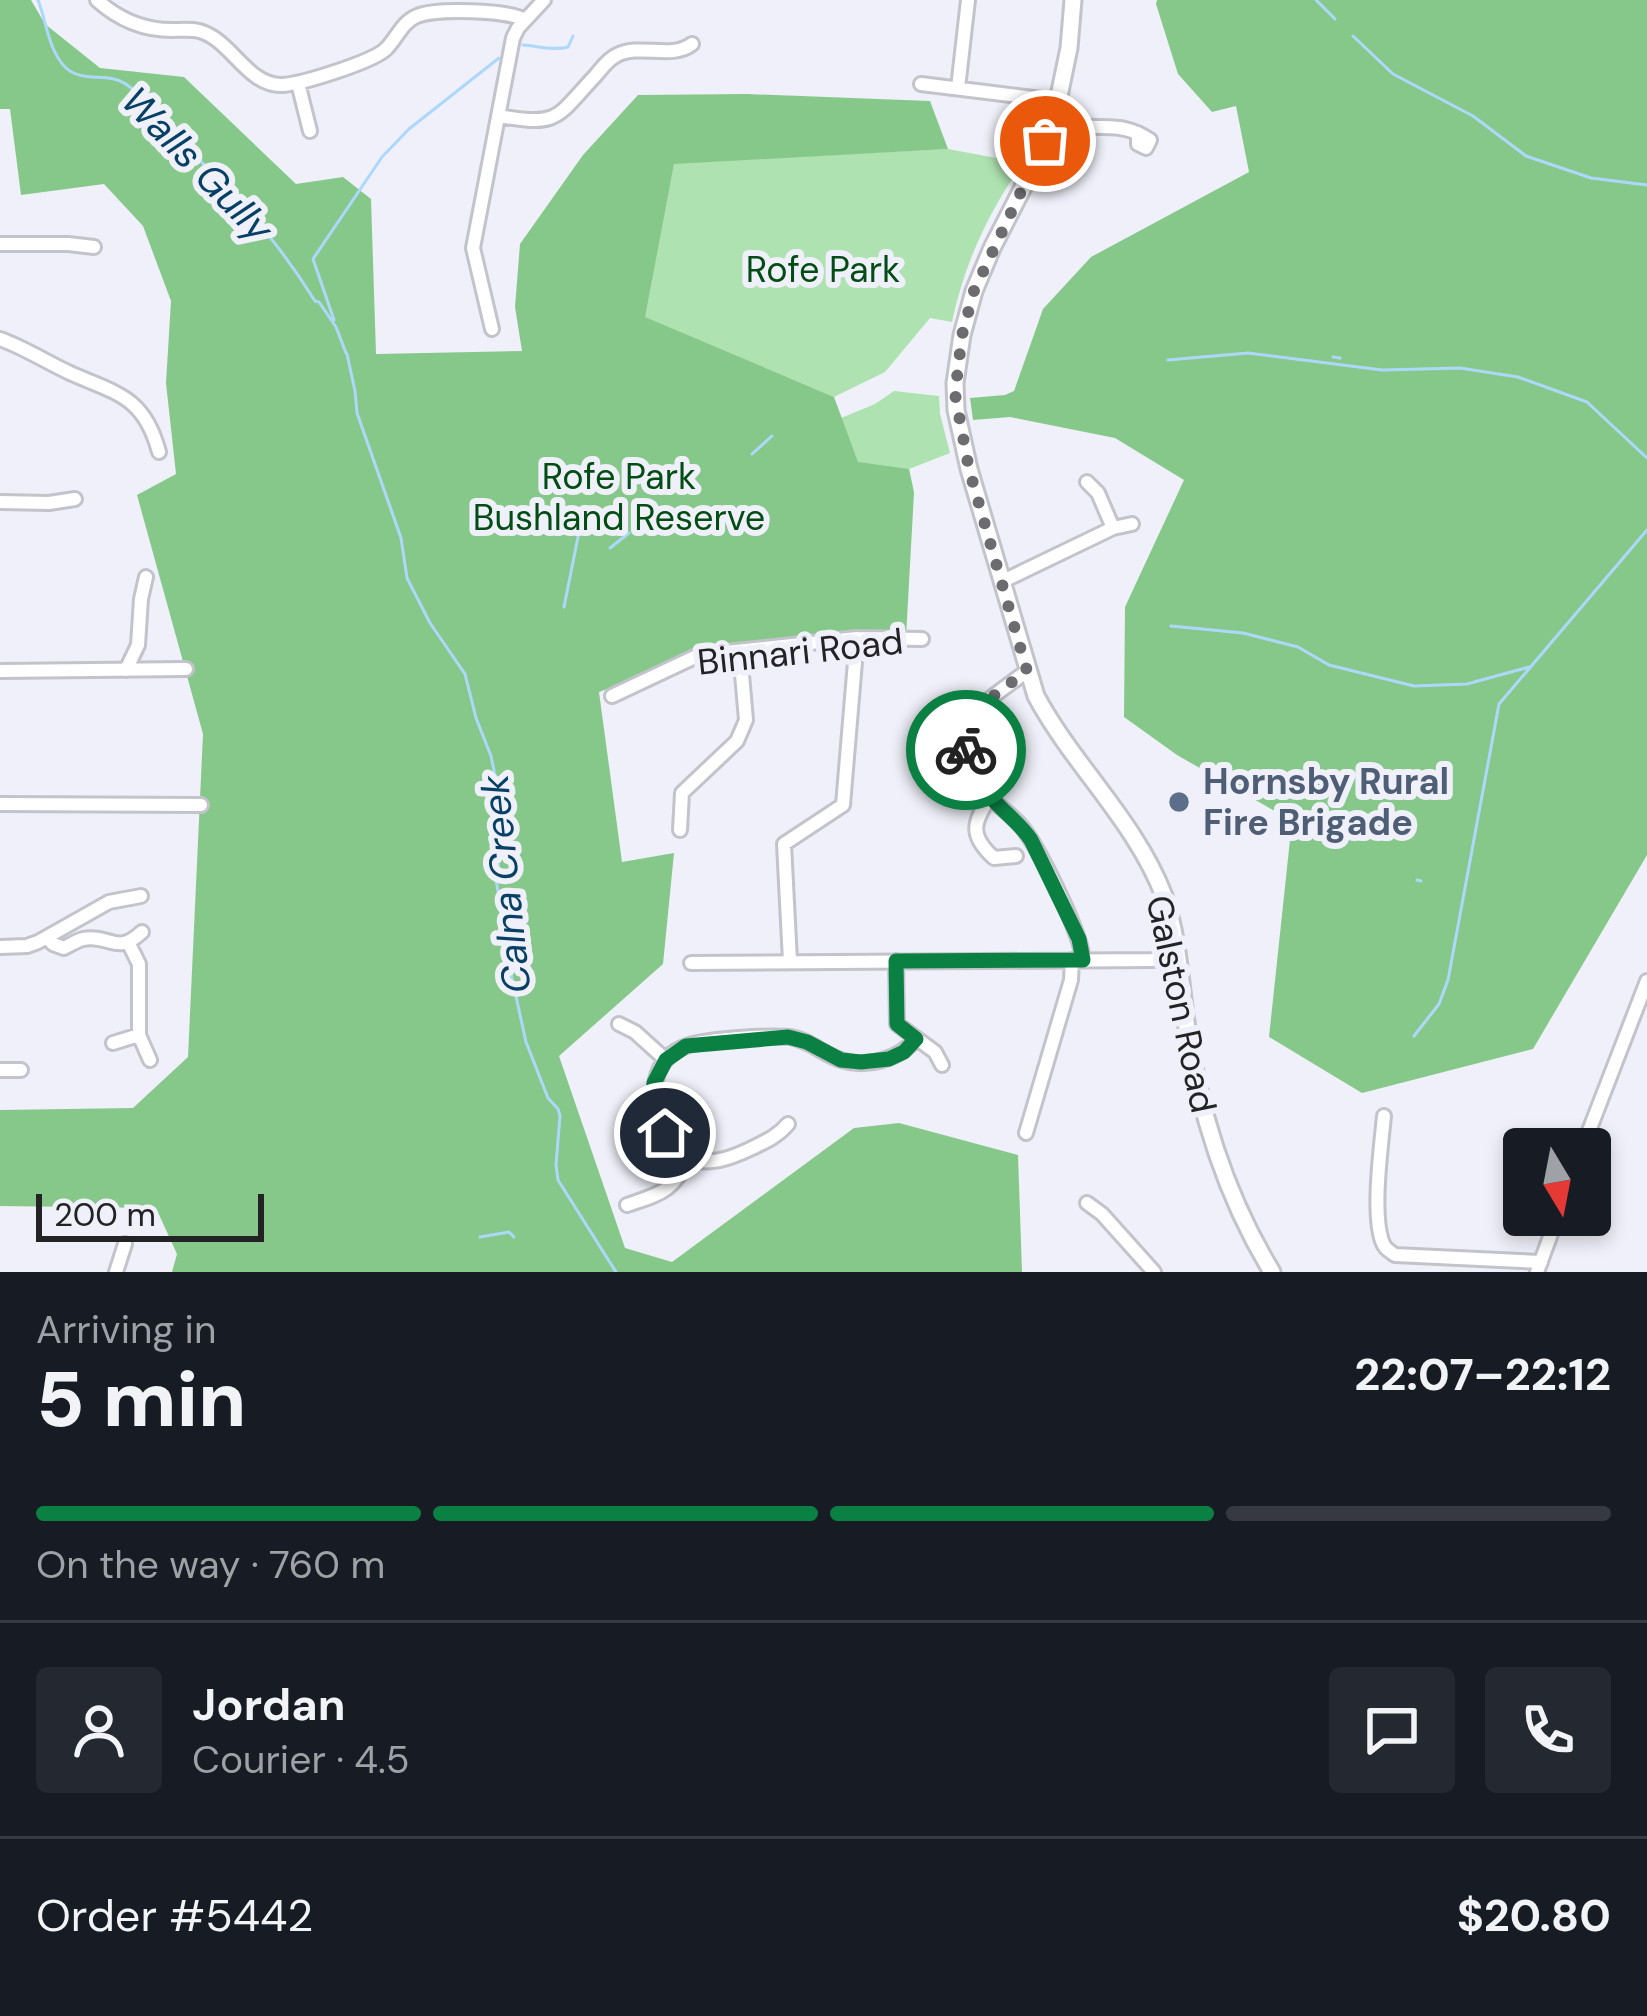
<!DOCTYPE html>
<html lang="en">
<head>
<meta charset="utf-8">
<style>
  :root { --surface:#171b24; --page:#242831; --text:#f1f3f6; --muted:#9ea1a6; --line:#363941; --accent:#0b8043 }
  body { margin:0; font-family:"DM Sans",sans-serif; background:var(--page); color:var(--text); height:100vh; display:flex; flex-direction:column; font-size:45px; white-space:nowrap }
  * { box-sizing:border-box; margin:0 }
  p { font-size:39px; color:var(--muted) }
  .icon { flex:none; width:66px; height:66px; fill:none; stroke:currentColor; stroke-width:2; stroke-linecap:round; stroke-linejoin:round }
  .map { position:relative; height:1272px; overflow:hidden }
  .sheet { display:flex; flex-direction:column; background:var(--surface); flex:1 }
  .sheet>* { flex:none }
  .needle { width:78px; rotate:170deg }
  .controls { position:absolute; left:1503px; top:1128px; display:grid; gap:24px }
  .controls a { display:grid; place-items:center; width:108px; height:108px; border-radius:12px; background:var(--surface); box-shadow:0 6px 18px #0003; font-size:60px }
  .scale { position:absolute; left:36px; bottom:30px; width:228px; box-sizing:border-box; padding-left:12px; border:6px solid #232326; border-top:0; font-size:33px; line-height:42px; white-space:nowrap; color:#232326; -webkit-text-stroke:9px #f0f0fa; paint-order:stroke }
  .pin { position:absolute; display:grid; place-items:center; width:102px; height:102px; color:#fff; margin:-51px; border:6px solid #fff; border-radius:50%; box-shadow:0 3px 12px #0007 }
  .courier { position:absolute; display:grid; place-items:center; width:120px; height:120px; margin:-60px; border:9px solid #0b8043; border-radius:50%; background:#fff; color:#222; box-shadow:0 3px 15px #0007 }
  .overview em { font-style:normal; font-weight:800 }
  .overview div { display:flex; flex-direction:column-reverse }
  .overview { display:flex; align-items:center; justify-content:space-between; height:204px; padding:0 36px }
  h1 { font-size:78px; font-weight:800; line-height:90px }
  .bar { display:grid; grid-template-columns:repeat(4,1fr); gap:18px 12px; align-content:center; height:144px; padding:0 36px }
  .bar i { height:15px; border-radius:9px; background:var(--line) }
  .bar .current { background:var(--accent) }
  .bar p { grid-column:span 4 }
  .line { display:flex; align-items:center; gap:30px; padding:0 36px; border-top:3px solid var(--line) }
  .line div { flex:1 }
  .round { display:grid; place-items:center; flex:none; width:126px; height:126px; border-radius:12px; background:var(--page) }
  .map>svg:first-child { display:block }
</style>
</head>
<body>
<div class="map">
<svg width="1647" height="1272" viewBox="0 0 1647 1272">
  <rect width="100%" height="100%" fill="#f0f0fa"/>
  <path fill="#aee2b0" d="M948,149L1023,163C989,211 964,264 952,322L930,318L885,372L834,397L644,317L674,163Z
    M894,391L939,396L940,414L950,453L909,469L914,493L858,463L841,418L875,404Z"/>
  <path fill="#86c88a" d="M0,0H31L45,24L100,68L184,77L296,184L343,177L371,199L376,354L522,351L515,307L520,244L583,155L638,95L747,94L930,101L948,149L674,164L645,317L834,397L858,462L909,469L914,493L906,637L699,654L599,692L622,862L674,853L663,964L559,1056L625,1248L672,1262L854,1128L899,1123L1018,1155L1022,1272H172L177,1254L156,1208L0,1206V1110L133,1108L188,1057L203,734L137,495L176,474L166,383L171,301L143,226L104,184L21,195L10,109H0Z
    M1157,0H1647V855L1533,1049L1362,1093L1269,1037L1292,821L1177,755L1124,717L1125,607L1184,480L1115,438L1010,417L973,420L970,398L1005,395L1014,391L1043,309L1091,257L1249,172L1236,106L1212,112L1178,74L1156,4Z"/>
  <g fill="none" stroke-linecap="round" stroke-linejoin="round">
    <path stroke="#aed8fb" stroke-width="3" d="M38,0C47,23 48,50 66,68C84,84 108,71 127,85C160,108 182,143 211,172C253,214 283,250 315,301L319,302L336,327L346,353
      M1316,0L1335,19
      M1353,36L1393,74L1473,116L1526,156L1591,178L1647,185
      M523,45C538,46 554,51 568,47L573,36
      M334,320L313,259L382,157L409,129L499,58
      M347,354L355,391L357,413L401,538L407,578L430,623L465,674L476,718L491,756L505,824L496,879L512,978L526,1042L548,1098L558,1109L560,1116L556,1165L558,1180L616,1272
      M1333,357L1340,358
      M1168,360L1248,353L1382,370L1460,368L1518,377L1587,402L1647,458
      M752,454L772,436
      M610,548L629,533
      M564,607L582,517
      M1171,626L1243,633L1298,647L1329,665L1414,686L1467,684L1529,667
      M1417,880L1421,881
      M1414,1036L1439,1004L1448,980L1499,704L1647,530
      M480,1237L509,1232L514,1237"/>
    <defs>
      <path id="minor" d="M97,0C118,19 143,30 172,30C181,30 190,29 199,31C231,39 247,86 282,85C302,84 372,62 386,49C397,38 402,22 417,16C436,8 508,10 525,20
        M298,83L310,131
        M921,84L1058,101
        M958,88L968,0
        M498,116C560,126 555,119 596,75C602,68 608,59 617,55C640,43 671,60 692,44
        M1053,120C1062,122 1072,125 1082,126C1110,129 1124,123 1150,140L1146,148L1138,144V133
        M0,244H68L94,247
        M492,329L473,248L513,38L518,28L544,0
        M0,339C25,348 46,362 70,373C117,394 144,396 159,452
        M0,502L49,503L75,499
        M1113,528L1132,524
        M1001,582L1113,528L1098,493L1087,482
        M126,670L138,645L141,599L146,577
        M0,671L186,669
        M1027,671C1007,687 974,705 966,730C959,751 977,782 991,798C1002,810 1016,817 1025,831C1042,855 1081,933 1083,960
        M612,696L699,655L857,638L922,639
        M990,797C973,823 969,835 994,858L1016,856
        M0,804L201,805
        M680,830L682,793L737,741L746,720L740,652
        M47,937L53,944L64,948C68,946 78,940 83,939C111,934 116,956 142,932
        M129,944L139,964V1035L150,1060
        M0,947L27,946L38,942L109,902L141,896
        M790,961L784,844L843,805L857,638
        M896,961L897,1024L935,1052L942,1065
        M691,963L1151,960L1178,958
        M619,1024L635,1032L666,1060
        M113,1043L139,1035
        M0,1070H21
        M1384,1116C1381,1147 1372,1213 1382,1241C1385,1249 1387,1249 1395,1255L1541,1262
        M788,1124C777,1137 764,1142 750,1149C731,1158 708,1167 687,1157C676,1151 669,1141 664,1129C649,1098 649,1058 689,1045C709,1039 769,1035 790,1037C810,1040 822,1054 841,1060C866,1068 900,1060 916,1038
        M1026,1133L1071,980L1072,960
        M1582,1149L1647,981
        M1087,1203L1102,1214L1154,1272
        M627,1205C659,1194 674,1192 688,1158
        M116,1272L125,1244
        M1537,1272L1558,1215"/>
      <path id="major" d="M1073,0L1069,48L1058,101L1033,168L992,248L974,291L962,335L955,383L956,410L969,469L1036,696C1073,765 1136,822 1164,896C1178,937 1180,980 1186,1022C1199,1111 1225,1195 1272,1272"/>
    </defs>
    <use href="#minor" stroke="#c3c3cc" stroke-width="18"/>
    <use href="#major" stroke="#c3c3cc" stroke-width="21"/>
    <use href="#minor" stroke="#fff" stroke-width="12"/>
    <use href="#major" stroke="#fff" stroke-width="15"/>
  </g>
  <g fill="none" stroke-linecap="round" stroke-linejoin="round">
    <path stroke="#6b6b70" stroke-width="12" stroke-dasharray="0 21.6" d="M966,750C960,713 1001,691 1027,671L969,469L955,394L962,335L974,291L1045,141"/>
    <path stroke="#0b8043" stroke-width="15" d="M665,1133L654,1107V1083L666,1060L686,1046L788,1037L807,1042L841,1060L861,1062L889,1059L904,1052L916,1039L897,1024L896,961L1083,960L1079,939L1031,840C1019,822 1002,811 989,795C978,782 971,766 966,750"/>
  </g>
  <circle fill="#5c6f8a" stroke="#f0f0fa" stroke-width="4.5" cx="1179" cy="802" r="12"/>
  <g text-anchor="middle" stroke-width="12" stroke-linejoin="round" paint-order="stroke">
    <g font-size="36" fill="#014d13" stroke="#f0f0fa">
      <text x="823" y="282">Rofe Park</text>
      <text x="619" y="489">Rofe Park<tspan x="619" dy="41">Bushland Reserve</tspan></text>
    </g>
    <g font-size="36" fill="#232326" stroke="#f0f0fa">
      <text transform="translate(800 651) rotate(-6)" y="13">Binnari Road</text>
      <text transform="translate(1182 1004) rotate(78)" y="13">Galston Road</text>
    </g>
    <g font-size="36" font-weight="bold" fill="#4e5e75" stroke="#f0f0fa" text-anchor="start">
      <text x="1203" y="794">Hornsby Rural<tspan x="1203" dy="41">Fire Brigade</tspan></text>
    </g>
    <g font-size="39" font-style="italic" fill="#064165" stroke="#f0f0fa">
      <text transform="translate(198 164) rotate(46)" y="14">Walls Gully</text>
      <text transform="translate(505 884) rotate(-96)" y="14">Calna Creek</text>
    </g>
  </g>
</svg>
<div class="controls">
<a><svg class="needle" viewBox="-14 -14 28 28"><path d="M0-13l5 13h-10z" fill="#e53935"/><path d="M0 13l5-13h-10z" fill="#9ea1a6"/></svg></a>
</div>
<div class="scale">200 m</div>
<div class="pin" style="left:1045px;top:141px;background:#ea580c"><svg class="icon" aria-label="bag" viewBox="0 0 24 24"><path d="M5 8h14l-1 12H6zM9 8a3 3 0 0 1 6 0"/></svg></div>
<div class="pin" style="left:665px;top:1133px;background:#1f2937"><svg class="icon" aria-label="home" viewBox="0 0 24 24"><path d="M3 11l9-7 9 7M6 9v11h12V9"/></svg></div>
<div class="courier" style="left:966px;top:750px"><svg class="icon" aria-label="bike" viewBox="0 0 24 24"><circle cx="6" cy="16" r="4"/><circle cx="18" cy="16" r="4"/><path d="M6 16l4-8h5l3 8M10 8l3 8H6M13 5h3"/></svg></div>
</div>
<section class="sheet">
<div class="overview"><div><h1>5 min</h1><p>Arriving in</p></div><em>22:07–22:12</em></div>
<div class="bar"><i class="current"></i><i class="current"></i><i class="current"></i><i></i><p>On the way · 760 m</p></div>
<div class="line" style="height:216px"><a class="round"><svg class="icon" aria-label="person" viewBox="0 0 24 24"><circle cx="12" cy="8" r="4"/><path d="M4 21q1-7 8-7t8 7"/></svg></a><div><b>Jordan</b><p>Courier · 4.5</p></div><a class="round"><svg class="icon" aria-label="chat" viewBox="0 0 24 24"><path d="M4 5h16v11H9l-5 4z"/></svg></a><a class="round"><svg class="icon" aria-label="phone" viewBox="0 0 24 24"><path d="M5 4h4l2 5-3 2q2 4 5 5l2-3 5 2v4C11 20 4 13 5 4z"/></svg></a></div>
<div class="line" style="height:156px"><div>Order #5442</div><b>$20.80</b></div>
</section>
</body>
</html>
